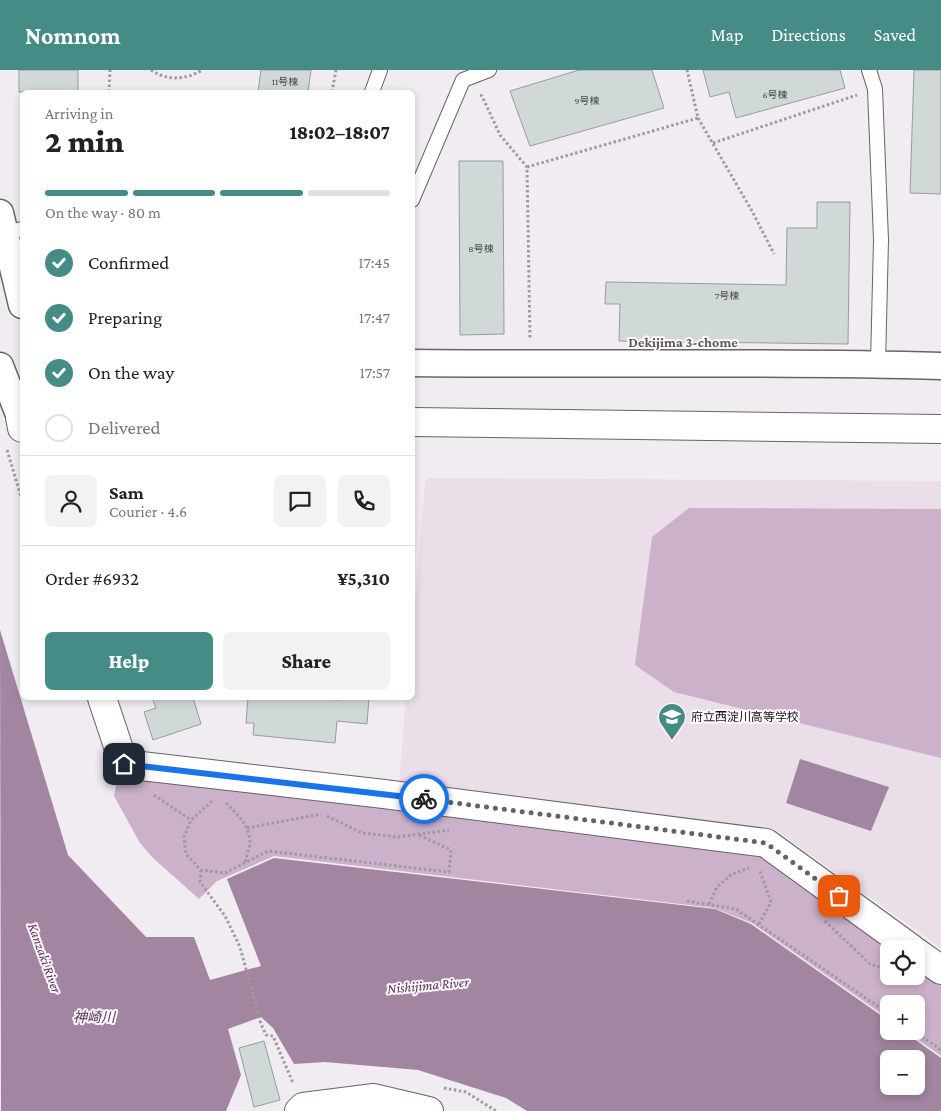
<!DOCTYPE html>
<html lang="en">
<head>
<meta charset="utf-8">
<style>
  :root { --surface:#fff; --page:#f2f2f2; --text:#222; --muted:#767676; --line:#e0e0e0; --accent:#458c86 }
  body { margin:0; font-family:"Crimson Pro","Noto Sans JP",serif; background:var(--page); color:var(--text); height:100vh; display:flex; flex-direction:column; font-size:19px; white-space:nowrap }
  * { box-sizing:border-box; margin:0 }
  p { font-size:16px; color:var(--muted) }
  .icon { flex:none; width:28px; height:28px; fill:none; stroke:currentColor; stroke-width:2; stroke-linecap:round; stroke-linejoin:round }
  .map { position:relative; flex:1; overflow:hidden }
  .details { position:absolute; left:20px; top:20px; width:395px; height:610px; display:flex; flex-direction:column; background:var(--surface); border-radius:8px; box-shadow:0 2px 8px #0003 }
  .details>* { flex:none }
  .tools { position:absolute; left:880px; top:870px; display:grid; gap:10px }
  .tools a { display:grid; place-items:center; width:45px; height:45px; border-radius:8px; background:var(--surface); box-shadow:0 2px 8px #0003; font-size:25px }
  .pin { position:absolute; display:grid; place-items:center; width:42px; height:42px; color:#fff; margin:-21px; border-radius:10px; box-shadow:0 2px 8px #0006 }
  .courier { position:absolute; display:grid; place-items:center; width:50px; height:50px; margin:-25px; border:4px solid #1a73e8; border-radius:50%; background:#fff; color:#222; box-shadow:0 1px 6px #0007 }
  .overview em { font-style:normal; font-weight:800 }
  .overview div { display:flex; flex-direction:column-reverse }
  .overview { display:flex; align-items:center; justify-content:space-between; height:85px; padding:0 25px }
  h1 { font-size:32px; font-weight:800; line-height:38px }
  .bar { display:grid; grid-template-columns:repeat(4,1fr); gap:8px 5px; align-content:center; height:60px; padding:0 25px }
  .bar i { height:6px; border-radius:4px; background:var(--line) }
  .bar .selected { background:var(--accent) }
  .bar p { grid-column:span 4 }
  .line { display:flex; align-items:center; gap:12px; padding:0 25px; border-top:1px solid var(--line) }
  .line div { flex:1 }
  .round { display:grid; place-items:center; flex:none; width:52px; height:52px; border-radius:8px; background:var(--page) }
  ol { padding:0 25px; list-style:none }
  li { display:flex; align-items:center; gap:15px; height:55px }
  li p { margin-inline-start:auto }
  li .icon { padding:5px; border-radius:50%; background:var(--accent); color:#fff; stroke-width:4 }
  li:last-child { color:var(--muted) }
  li i { width:28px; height:28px; border:2px solid var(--line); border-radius:50% }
  .button { display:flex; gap:10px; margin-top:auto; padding:10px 25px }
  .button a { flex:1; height:58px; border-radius:8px; background:var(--accent); color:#fff; font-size:20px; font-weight:800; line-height:58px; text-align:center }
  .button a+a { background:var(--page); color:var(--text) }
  header { display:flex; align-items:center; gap:30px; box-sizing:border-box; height:70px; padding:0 25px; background:var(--accent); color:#fff }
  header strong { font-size:24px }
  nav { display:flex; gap:28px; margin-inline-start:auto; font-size:18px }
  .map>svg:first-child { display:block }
</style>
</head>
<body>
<header>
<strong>Nomnom</strong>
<nav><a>Map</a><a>Directions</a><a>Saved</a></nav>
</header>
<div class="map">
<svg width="941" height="1041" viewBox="0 0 941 1041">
  <rect width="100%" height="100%" fill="#f1ecf1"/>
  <path fill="#eadee9" d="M428,408L941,411V878L773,758L399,714L406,628H412L413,557L425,411Z"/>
  <path fill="#cbb1c9" d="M689,438L941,439V688L674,622L635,595L652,467Z
    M118,706L763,785L889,879V906H916V893L941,911V986L906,961H916V934H889V949L752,853L714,838L274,786L217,811L199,829L153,788L140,773L114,726Z"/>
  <path fill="#a285a0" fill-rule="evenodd" d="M0,560L68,785L146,867H194L210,910L261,896L227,809L274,788L715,839L751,854L889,951V961H903L941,988V1041H527L506,1028L418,1000L325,992L294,994L273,958L261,947L228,959L241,1005L226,1041H1ZM889,989H916V1016H889Z
    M800,689L889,717L871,761L786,733Z"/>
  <path fill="#d1d9d8" stroke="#959d9c" d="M19,0H78V22H19Z
    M261,0H311L308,22H258Z
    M579,0H652L664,38L530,76L510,21Z
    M703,0H840L845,18L736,48L729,22L710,27Z
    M914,0H941V124L910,123Z
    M459,91H503L504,264L460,265Z
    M817,132H850L848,274L619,271L620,234H605L606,212L786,215L787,158H817Z
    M152,628H193L201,654L153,670L144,642L156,638Z
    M248,628H306L339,630V628H369L367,654L337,651L335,673L253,665L254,653H246Z
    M264,971L280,1030L254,1037L239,978Z"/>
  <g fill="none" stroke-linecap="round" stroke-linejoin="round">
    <defs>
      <path id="service" d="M869,0L875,19L881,170L878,294
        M372,22L380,0
        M412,130L463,10L489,0
        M5,163L22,159"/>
      <path id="minor" d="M0,143L22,235
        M412,293C589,295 765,291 941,296
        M0,296L20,347"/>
      <path id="tertiary" d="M22,347H20L22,358
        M412,352L941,359
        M102,628L124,694L384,724L766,773L912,879
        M916,882L941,900
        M299,1041L303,1037L374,1028L429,1041"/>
    </defs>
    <use href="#service" stroke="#676367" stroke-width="16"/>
    <use href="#minor" stroke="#676367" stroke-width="29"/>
    <use href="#tertiary" stroke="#676367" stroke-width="30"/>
    <path stroke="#9e9b9e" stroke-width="3" stroke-dasharray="2.5 2.5" stroke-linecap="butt" d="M151,0C167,11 186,10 202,0
      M109,22L110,0
      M332,22L336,0
      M480,25L482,26L500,65L527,97L530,269
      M698,48L752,141L774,184
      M713,73L857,25
      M527,97L698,48L687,0
      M7,380L22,430
      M154,725L191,750
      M212,731L191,750L184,767L186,784L201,800L225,803L268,781L449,802L451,780L419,765
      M226,733C238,745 250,756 250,774C249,780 246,787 245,793
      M327,746L362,763L398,767L449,760
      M247,758L321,744
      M201,800L200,812L225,846L240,877L261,954L266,965L273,966L293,1013
      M687,831L736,839L889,944
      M709,834L717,817L732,804L749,798
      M825,851L870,894L889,900
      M759,854L771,832L760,801
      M914,961L941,980
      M444,1018L466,1022L496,1041"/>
    <use href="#service" stroke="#fff" stroke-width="14"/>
    <use href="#minor" stroke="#fff" stroke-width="26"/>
    <use href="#tertiary" stroke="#fff" stroke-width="28"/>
  </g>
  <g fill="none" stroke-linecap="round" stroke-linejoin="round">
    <path stroke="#646264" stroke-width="5" stroke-dasharray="0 9" d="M424,729L766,773L839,826"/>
    <path stroke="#1a73e8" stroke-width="6" d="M124,694L424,729"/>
  </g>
  <defs>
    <symbol id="school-pin" viewBox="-11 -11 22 30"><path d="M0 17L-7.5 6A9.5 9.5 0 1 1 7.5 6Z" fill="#458c86" stroke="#fff9fe"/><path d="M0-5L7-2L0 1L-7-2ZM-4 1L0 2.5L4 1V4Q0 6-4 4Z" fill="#fff"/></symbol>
  </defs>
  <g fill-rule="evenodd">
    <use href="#school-pin" x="656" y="631" width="32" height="43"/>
  </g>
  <g text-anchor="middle" stroke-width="4" stroke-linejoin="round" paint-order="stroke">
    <g font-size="10" fill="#464848">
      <text x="285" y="15">11号棟</text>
      <text x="775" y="28">6号棟</text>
      <text x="587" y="34">9号棟</text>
      <text x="481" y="182">8号棟</text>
      <text x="727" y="229">7号棟</text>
    </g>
    <g font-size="12" fill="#181718" stroke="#fff9fe" text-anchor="start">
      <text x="691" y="651">府立西淀川高等学校</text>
    </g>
    <g font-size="14" font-weight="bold" fill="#5a565a" stroke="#fff9fe">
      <text x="683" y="277">Dekijima 3-chome</text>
    </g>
    <g font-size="14" font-style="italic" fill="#583057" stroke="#fff9fe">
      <text transform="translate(45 888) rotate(70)" y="5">Kanzaki River</text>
      <text transform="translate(428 915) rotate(-5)" y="5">Nishijima River</text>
      <text x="94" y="952">神崎川</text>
    </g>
  </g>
</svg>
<div class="tools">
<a><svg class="icon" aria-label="locate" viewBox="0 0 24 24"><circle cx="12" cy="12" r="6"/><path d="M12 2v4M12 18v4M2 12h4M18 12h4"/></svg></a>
<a>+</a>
<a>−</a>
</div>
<div class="pin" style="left:839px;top:826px;background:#ea580c"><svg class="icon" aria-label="bag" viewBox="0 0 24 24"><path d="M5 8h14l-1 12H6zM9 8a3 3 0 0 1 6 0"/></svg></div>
<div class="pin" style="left:124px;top:694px;background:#1f2937"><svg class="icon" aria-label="home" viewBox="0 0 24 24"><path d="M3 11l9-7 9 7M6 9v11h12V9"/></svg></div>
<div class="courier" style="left:424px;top:729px"><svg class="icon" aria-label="bike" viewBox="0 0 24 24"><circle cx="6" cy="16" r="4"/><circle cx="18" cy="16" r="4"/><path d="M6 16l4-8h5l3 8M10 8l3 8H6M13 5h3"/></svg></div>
<section class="details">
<div class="overview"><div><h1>2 min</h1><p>Arriving in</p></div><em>18:02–18:07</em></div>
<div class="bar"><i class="selected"></i><i class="selected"></i><i class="selected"></i><i></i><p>On the way · 80 m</p></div>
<ol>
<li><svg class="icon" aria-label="check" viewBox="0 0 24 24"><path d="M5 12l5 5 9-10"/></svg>Confirmed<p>17:45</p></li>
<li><svg class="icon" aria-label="check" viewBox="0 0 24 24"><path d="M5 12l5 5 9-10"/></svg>Preparing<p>17:47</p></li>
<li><svg class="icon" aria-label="check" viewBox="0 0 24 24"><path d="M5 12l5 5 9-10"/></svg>On the way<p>17:57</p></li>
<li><i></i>Delivered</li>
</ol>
<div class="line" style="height:90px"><a class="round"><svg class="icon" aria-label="person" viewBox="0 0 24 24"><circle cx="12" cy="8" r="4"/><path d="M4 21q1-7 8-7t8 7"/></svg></a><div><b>Sam</b><p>Courier · 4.6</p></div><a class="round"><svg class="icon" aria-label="chat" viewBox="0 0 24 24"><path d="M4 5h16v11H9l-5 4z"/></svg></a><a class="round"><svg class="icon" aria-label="phone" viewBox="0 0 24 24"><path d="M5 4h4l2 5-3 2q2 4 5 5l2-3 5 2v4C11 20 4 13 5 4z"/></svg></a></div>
<div class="line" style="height:65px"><div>Order #6932</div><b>¥5,310</b></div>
<div class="button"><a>Help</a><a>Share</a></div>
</section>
</div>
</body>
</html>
